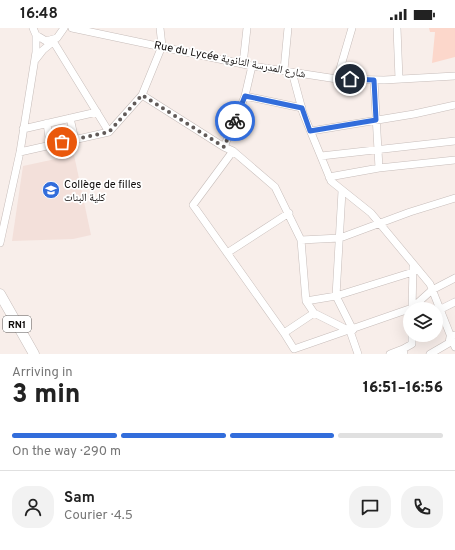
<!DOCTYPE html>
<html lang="en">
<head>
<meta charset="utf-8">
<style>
  :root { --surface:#fff; --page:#f2f2f2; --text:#222; --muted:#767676; --line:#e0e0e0; --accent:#326ddb }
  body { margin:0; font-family:Overpass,"Noto Naskh Arabic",sans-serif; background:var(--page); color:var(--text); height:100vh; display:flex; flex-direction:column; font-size:15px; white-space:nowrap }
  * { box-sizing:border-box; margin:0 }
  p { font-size:13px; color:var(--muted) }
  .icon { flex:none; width:22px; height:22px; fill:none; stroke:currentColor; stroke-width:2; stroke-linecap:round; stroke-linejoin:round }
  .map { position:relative; height:326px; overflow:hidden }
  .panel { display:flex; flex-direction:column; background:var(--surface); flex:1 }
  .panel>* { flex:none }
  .fabs { position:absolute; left:403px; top:274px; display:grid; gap:8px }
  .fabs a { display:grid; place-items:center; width:40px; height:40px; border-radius:50%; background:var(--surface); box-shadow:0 4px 16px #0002; font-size:20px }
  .pin { position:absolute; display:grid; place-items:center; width:34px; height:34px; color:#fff; margin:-17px; border:2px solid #fff; border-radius:50%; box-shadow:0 1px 4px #0007 }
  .courier { position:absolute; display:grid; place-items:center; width:40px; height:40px; margin:-20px; border:3px solid #326ddb; border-radius:50%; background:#fff; color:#222; box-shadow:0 1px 5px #0007 }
  .headline em { font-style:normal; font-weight:800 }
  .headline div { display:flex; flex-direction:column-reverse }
  .headline { display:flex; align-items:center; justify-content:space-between; height:68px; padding:0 12px }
  h1 { font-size:26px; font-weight:800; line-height:30px }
  .bar { display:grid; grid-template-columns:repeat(4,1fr); gap:6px 4px; align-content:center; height:48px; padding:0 12px }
  .bar i { height:5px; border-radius:3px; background:var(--line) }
  .bar .current { background:var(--accent) }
  .bar p { grid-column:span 4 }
  .line { display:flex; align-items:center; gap:10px; padding:0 12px; border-top:1px solid var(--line) }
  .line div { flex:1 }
  .round { display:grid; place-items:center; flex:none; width:42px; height:42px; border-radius:16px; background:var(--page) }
  .status { display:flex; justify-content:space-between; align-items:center; height:28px; padding:0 20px; background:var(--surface); direction:ltr }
  .status svg { height:11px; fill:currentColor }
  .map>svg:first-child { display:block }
</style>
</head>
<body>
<div class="status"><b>16:48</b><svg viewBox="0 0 49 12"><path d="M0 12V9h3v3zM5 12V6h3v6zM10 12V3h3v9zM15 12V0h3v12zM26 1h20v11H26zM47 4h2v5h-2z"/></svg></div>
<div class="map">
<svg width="455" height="326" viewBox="0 0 455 326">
  <rect width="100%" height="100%" fill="#f8eeea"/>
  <path fill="#f3e0da" d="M74,127L91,207L73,211L12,213L23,138Z"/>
  <path fill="#fcd7cb" d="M429,0H455V29L432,35L435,4H430Z"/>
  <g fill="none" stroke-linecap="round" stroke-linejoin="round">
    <defs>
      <path id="minor" d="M33,0L36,7L46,13L57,10L64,0
        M72,0L252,38L337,51L384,52L455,48
        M397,0L399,51
        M53,13L109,104
        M36,31L43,22L54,13
        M243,36L247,0
        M284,42L288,0
        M292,44L303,85L331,153L371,185L430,256L455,319
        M337,51L352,0
        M142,67L224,119L233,123L275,159L301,212L306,273L314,285L350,303L358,326
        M245,68L302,80
        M70,90L75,112
        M47,95L50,117
        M23,101L97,84
        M311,103L414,86L455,77
        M224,119L245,68L252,38
        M233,123L193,177L284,305L314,285
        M20,124L109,104L142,67L162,18L160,0
        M321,128L455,113
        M379,140L455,132
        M329,149L379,140L374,52
        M342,163L336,268L413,244
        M301,212L340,210L410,184L455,170
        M0,215L20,124L36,24V7
        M227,225L289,185
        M306,273L336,268L353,302
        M412,281L413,239
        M439,282L455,274
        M284,305L294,321L412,280L432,262L455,250
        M390,326L403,321
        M404,326L403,321L412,316V307
        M430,326L449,315L450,309L455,307"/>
      <path id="highway" d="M0,266L34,326"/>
    </defs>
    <use href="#minor" stroke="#c7bdba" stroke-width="8"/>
    <use href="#highway" stroke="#c7bdba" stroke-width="11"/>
    <use href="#minor" stroke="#fff" stroke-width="7"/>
    <use href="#highway" stroke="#fff" stroke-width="10"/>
  </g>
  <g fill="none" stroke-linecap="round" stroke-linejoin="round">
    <path stroke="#615b59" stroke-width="4" stroke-dasharray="0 7.2" d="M62,114L109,104L142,67L224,119L235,93"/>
    <path stroke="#326ddb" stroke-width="5" d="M235,93L245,68L302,80L310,103L376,92L374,52L350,51"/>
  </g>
  <defs>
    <symbol id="school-disc" viewBox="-11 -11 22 22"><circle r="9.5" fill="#326ddb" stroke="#fff"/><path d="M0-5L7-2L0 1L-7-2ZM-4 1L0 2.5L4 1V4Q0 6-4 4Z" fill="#fff"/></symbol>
  </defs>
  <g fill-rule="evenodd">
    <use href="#school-disc" x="41" y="152" width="20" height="20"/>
  </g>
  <g text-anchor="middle" stroke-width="3.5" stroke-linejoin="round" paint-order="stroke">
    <rect fill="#fff" stroke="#575554" stroke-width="1" x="3" y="288" width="28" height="16" rx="3"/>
    <g font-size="10" font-weight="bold" fill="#0f0c0b">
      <text x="17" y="300">RN1</text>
    </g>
    <g font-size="11" fill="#0f0c0b" stroke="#fff">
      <text transform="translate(230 31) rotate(11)" y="4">Rue du Lycée شارع المدرسة الثانوية</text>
    </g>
    <g font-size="11" fill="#0f0c0b" stroke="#fff" text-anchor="start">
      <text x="64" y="160">Collège de filles<tspan x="64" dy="13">كلية البنات</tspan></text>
    </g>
  </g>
</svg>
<div class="fabs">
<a><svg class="icon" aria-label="layers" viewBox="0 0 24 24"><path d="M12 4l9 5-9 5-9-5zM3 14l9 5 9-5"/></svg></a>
</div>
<div class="pin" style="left:62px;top:114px;background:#ea580c"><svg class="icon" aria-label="bag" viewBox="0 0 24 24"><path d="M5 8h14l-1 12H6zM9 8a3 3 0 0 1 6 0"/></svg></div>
<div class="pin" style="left:350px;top:51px;background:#1f2937"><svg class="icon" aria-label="home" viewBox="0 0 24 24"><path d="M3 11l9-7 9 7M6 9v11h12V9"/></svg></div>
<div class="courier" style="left:235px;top:93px"><svg class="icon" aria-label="bike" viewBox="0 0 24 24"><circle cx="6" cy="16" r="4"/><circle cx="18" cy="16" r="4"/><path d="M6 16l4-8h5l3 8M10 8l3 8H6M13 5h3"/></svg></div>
</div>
<section class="panel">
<div class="headline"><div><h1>3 min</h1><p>Arriving in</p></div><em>16:51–16:56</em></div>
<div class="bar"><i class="current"></i><i class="current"></i><i class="current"></i><i></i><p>On the way · 290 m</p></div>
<div class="line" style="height:72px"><a class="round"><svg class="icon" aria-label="person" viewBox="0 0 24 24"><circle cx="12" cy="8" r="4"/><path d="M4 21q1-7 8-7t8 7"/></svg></a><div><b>Sam</b><p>Courier · 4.5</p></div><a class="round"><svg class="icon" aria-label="chat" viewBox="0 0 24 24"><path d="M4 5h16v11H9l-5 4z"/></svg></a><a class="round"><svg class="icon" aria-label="phone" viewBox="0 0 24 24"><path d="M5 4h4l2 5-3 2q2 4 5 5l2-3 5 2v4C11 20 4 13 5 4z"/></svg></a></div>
</section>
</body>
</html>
